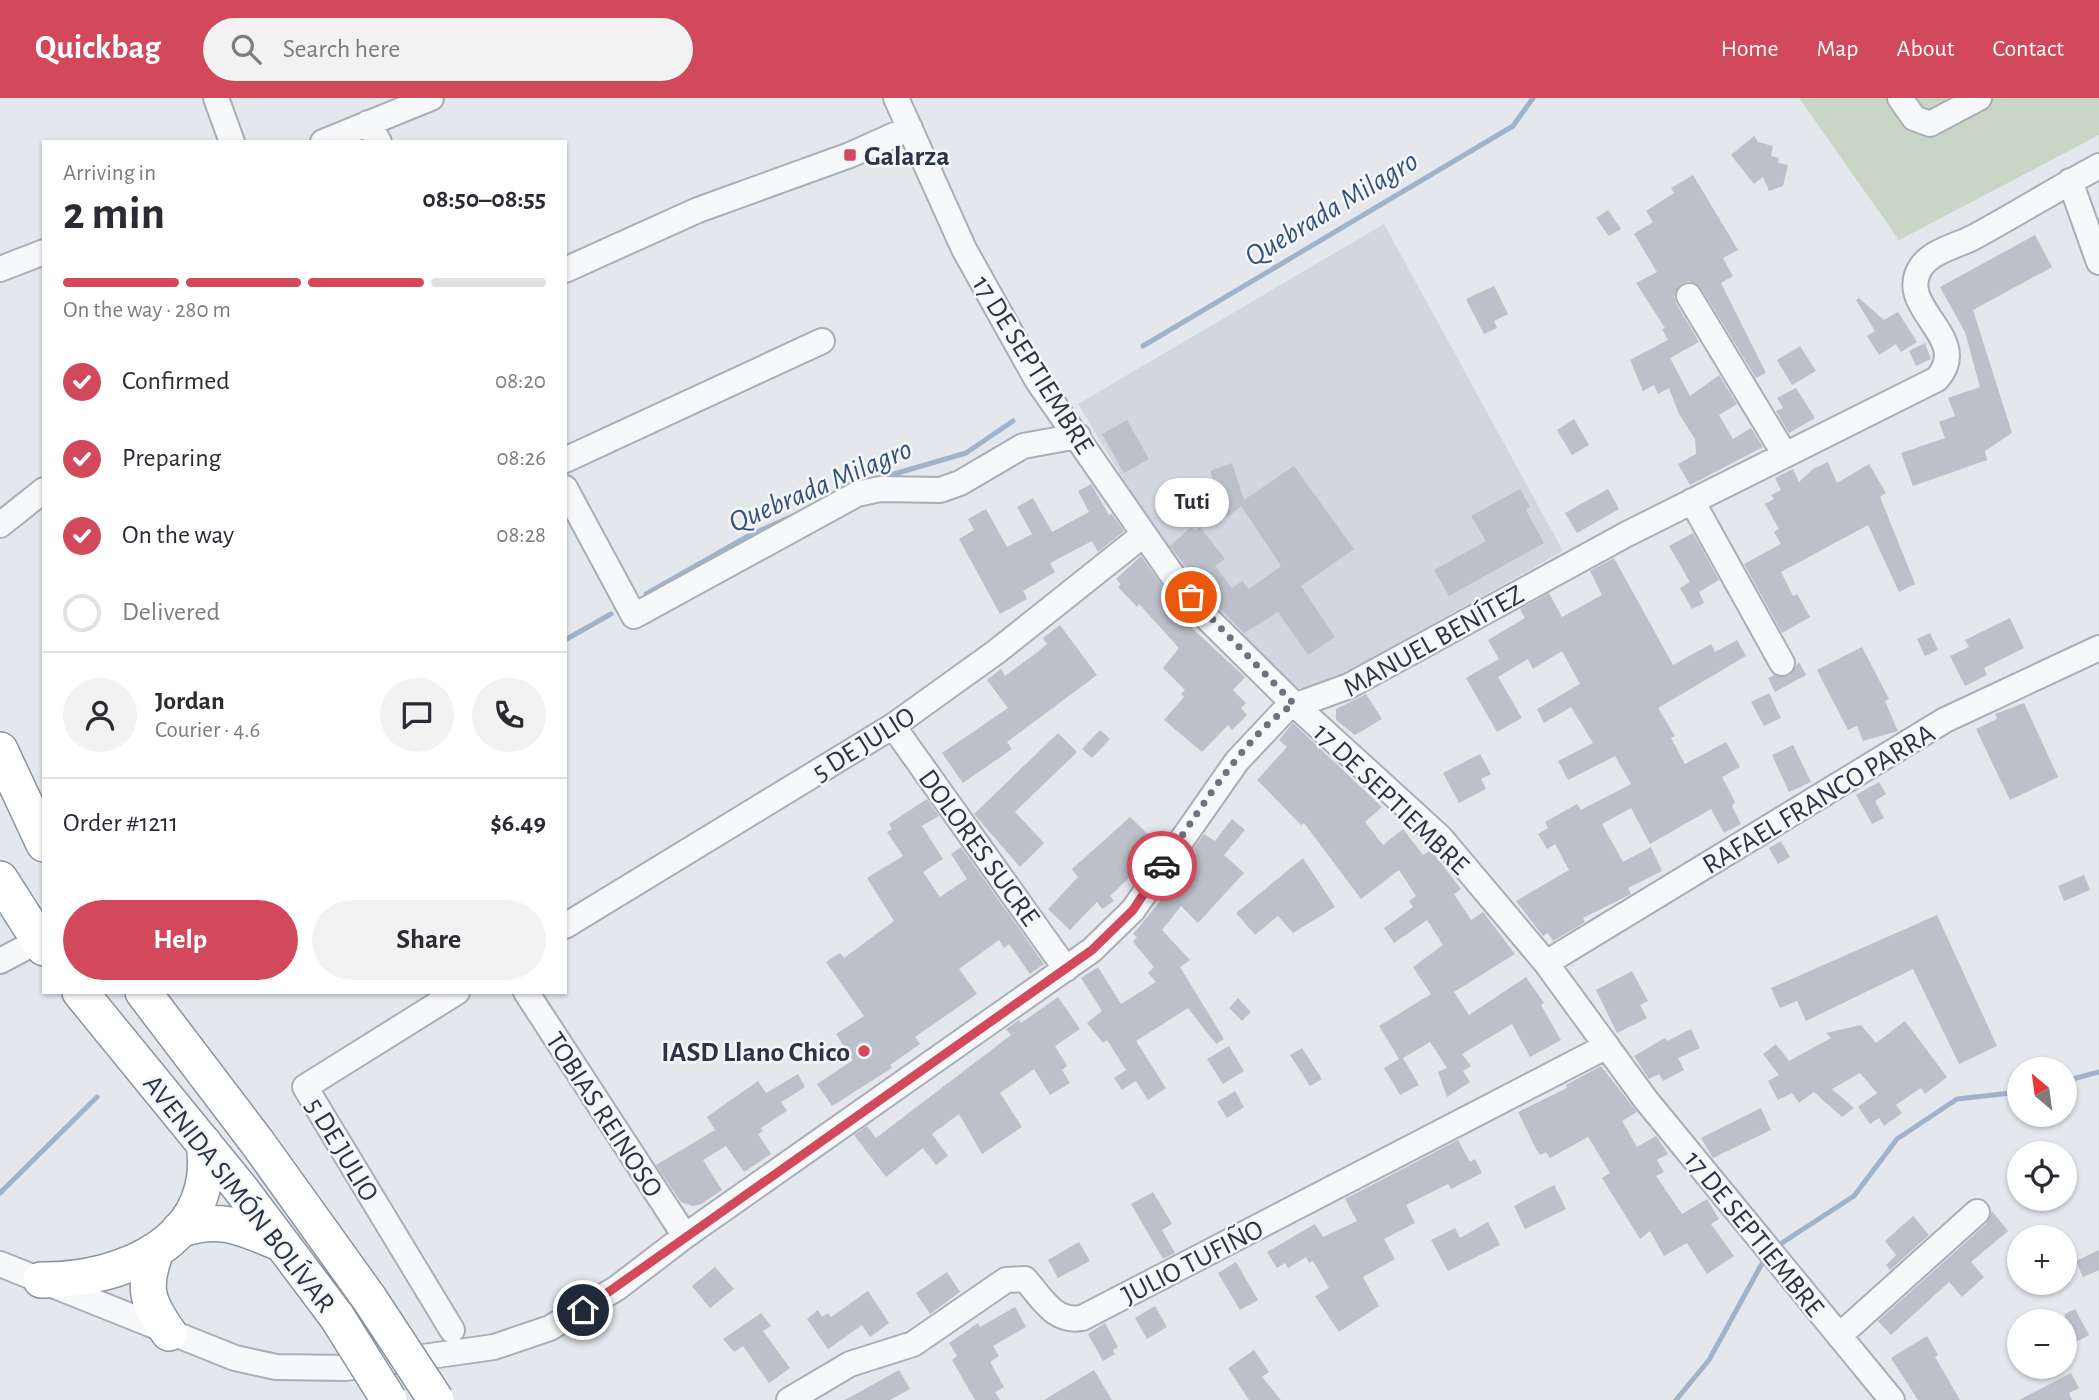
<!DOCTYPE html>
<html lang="en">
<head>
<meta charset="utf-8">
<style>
  :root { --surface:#fff; --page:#f2f2f3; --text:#2b2b33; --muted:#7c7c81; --line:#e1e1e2; --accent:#d1495b }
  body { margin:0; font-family:"Alegreya Sans",sans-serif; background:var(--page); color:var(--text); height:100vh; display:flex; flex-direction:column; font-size:26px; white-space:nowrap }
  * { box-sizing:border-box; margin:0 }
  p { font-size:23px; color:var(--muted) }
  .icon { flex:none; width:38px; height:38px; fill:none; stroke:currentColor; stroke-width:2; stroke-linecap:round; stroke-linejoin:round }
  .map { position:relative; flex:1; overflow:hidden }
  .panel { position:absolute; left:42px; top:42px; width:525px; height:854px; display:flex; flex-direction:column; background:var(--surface); border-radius:0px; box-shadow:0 2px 5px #0004 }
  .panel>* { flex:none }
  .needle { width:46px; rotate:331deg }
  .fabs { position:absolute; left:2007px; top:959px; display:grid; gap:14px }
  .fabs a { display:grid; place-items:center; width:70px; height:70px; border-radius:50%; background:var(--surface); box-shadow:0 2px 5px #0004; font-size:35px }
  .pin { position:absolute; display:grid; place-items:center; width:60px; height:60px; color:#fff; margin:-30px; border:4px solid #fff; border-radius:50%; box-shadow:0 2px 7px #0007 }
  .courier { position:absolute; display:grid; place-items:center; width:70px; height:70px; margin:-35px; border:5px solid #d1495b; border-radius:50%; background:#fff; color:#222; box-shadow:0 2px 9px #0007 }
  .bubble { position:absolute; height:49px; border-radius:24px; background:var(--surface); box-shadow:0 2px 5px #0004; font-size:23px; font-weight:600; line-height:49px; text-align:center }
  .headline em { font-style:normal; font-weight:600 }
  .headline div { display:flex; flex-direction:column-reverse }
  .headline { display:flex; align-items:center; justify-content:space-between; height:119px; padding:0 21px }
  h1 { font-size:46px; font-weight:600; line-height:52px }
  .bar { display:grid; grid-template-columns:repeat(4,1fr); gap:10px 7px; align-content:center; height:84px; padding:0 21px }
  .bar i { height:9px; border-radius:5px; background:var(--line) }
  .bar .active { background:var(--accent) }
  .bar p { grid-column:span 4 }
  .line { display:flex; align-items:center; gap:18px; padding:0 21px; border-top:2px solid var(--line) }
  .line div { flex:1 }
  .round { display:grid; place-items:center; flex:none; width:74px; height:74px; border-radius:37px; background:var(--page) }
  ol { padding:0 21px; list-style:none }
  li { display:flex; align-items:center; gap:21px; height:77px }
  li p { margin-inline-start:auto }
  li .icon { padding:7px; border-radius:50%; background:var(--accent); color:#fff; stroke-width:4 }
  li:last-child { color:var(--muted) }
  li i { width:38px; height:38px; border:4px solid var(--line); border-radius:50% }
  .action { display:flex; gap:14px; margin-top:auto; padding:14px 21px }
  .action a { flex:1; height:80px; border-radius:42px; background:var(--accent); color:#fff; font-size:28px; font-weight:600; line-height:80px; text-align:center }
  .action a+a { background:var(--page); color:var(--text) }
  header { display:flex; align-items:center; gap:42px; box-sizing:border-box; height:98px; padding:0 35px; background:var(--accent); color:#fff }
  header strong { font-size:33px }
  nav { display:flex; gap:38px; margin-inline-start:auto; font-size:24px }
  .search { width:490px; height:63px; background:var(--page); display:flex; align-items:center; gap:18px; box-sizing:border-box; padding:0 24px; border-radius:38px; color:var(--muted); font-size:26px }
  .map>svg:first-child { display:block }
</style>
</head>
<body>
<header>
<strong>Quickbag</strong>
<div class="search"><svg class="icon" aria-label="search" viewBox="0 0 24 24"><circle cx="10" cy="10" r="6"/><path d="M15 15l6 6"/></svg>Search here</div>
<nav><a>Home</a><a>Map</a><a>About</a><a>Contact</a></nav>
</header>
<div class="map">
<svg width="2099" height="1302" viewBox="0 0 2099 1302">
  <rect width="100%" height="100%" fill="#e4e7ec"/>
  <path fill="#d2d6de" d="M1384,126L1563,453L1311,594L1297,589L1209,505L1154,432L1078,306Z"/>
  <path fill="#c9d6c5" d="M1799,0H2099V37L1899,142Z"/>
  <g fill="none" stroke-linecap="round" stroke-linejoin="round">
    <path stroke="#9fb4cc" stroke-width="5" d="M1143,248L1513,28L1533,0
      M877,381L966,355L1013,323
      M646,496L750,437L788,420
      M565,542L611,516
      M2065,983L2099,974
      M0,1095L97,999
      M1774,1150L1854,1098L1897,1041L1957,1001L2020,994
      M1676,1302L1709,1262L1765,1160"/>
  </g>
  <path fill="#bbc0ca" d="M1754,38L1758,44L1773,48L1771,58L1779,60L1778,65L1788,67L1783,88L1769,93L1763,79L1754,86L1731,57Z
    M1693,77L1738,152L1723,160L1733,178L1721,185L1766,275L1756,280L1701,190L1689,183L1681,186L1674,198L1676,205L1699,244L1670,260L1690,298L1719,277L1737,306L1719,317L1733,341L1751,330L1763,349L1690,387L1678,366L1696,356L1695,341L1679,316L1669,290L1658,296L1654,287L1643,293L1630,262L1668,242L1662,231L1665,230L1636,185L1657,174L1634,136L1653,124L1646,113L1674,95L1671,90Z
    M1608,112L1621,131L1609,138L1596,120Z
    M2035,137L2052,169L1973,212L2012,335L1985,353L1987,362L1913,388L1901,355L1945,340L1939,324L1955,318L1948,300L1980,289L1965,234L1940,189Z
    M1494,188L1508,216L1494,223L1497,230L1484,236L1466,201Z
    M1859,200L1884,222L1898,214L1917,244L1901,254L1896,246L1879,257L1867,238L1875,233L1856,202Z
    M1925,245L1931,261L1916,268L1909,253Z
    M1800,248L1816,273L1792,287L1777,262Z
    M1796,290L1815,320L1789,335L1776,313L1783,310L1777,300Z
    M1574,321L1589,347L1572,357L1557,332Z
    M1127,322L1149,361L1124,375L1102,336Z
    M1828,364L1837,385L1869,366L1886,395L1880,399L1915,486L1899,494L1868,427L1781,474L1793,498L1797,496L1810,519L1782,535L1744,466L1781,446L1774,434L1779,431L1765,406L1774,401L1771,397L1781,392L1775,380L1793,371L1799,384L1813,371Z
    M1232,365L1244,402L1294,368L1354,451L1301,488L1335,539L1308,557L1278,514L1244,535L1212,502L1170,448L1191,429L1195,433L1200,429L1225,461L1215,468L1232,490L1242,483L1249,491L1281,468L1241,408L1227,420L1210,373Z
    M1091,386L1109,417L1112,416L1124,433L1098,454L1092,443L1050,465L1055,474L1023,493L1027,501L1000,516L959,441L974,432L968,421L986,411L1007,449L1032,436L1017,409L1033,400L1052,434L1089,414L1078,393Z
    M1520,391L1530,409L1526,412L1544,445L1449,498L1434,472L1486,443L1471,418Z
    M1608,391L1619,411L1577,435L1565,415Z
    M1693,435L1719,482L1699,494L1704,505L1692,511L1680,490L1690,484L1669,448Z
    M1141,458L1167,494L1163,497L1196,534L1245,579L1233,592L1246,605L1241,610L1247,617L1232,632L1228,627L1202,654L1164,622L1184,599L1181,596L1185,592L1163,570L1179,550L1139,506L1137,509L1118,489L1121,486L1116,481Z
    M1614,460L1673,567L1711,546L1715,554L1737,542L1746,558L1658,610L1675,638L1671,640L1685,666L1726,644L1740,669L1722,679L1735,704L1732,708L1741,726L1724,735L1711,711L1650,746L1631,710L1602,726L1623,764L1651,749L1662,773L1628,790L1631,796L1583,820L1585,824L1553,843L1548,835L1543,838L1516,803L1569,772L1555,746L1547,751L1538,736L1548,730L1545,724L1577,706L1581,712L1631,686L1615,658L1568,682L1558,663L1593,645L1571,609L1544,625L1537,611L1580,586L1562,553L1533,571L1528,561L1498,579L1522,620L1497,634L1466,580L1499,561L1488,542L1525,520L1520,511L1549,495L1562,519L1602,497L1590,473Z
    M2010,520L2024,550L1984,570L1987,577L1965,588L1950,558L1969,549L1965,542Z
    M1060,527L1097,577L1007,644L1012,651L963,685L942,655L1008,610L987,582L1001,571L1005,578L1035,556L1047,546L1043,540Z
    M1930,535L1938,552L1925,558L1917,541Z
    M1862,549L1889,601L1885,603L1898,633L1863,643L1857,628L1848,632L1817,572Z
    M1799,564L1806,577L1775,594L1768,580L1774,577L1789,578Z
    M1769,595L1781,620L1764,628L1751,604Z
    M1366,596L1382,621L1355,637L1336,622V611Z
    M2024,605L2058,679L2010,702L1976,631L1997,621L1995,616Z
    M1293,625L1382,709L1365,724L1383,747L1403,731L1423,757L1431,752L1461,791L1454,796L1471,822L1483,814L1515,856L1454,894L1469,917L1526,879L1544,905L1541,907L1561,942L1530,959L1512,926L1462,956L1471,968L1463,973L1470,984L1447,999L1438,974L1447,970L1430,944L1403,960L1419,987L1400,997L1384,970L1399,961L1379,928L1431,896L1413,869L1443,847L1427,822L1394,845L1384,830L1413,809L1409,803L1416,798L1399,772L1361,801L1304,725L1301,727L1257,682L1287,649L1279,642Z
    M1100,632L1110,641L1092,660L1082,651Z
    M1058,635L1077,654L1015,714L1044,745L1020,769L974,716Z
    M1793,647L1811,684L1789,694L1772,657Z
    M1480,656L1491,676L1481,681L1486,691L1459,705L1443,675Z
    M1879,684L1886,696L1875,703L1884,720L1872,726L1856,697Z
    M927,701L939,718L922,728L943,761L923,774L940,799L967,781L951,756L961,749L1044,866L1030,876L1009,846L1004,850L999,842L959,871L977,896L915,939L920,946L890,967L892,970L832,1008L817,986L853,962L836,936L864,918L826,864L840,855L844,860L894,823L867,780L903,758L887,734L892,731L889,726Z
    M1130,719L1157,745L1134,769L1137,772L1110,798L1114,803L1102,811L1097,804L1070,832L1048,811L1078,779L1072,771Z
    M1232,721L1245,732L1224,757L1244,775L1198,825L1181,808L1162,832L1190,862L1180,869L1224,941L1216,946L1188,910L1136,943L1166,990L1148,1002L1136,983L1122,992L1114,980L1126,972L1107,942L1103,945L1087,925L1102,913L1081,880L1098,869L1121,906L1156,884L1148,875L1154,869L1133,844L1137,839L1133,836L1162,801L1178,774L1196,755L1193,752L1204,736L1215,743Z
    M1781,743L1790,759L1778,766L1769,750Z
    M1303,760L1335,809L1293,835L1278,818L1255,837L1236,815Z
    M2084,777L2090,792L2064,803L2058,788Z
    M1937,817L1997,948L1959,966L1913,871L1806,923L1797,903L1780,910L1771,890Z
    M1632,873L1648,903L1640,907L1647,920L1617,935L1596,892Z
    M1058,899L1080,931L1055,948L1067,968L1062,972L1070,985L1050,997L1034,971L1000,995L1022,1029L982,1056L959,1016L932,1036L948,1058L936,1067L923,1050L886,1079L854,1037L867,1028L876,1040L1011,937L1006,931L1019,922L1021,925Z
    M1238,900L1251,914L1242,923L1229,910Z
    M1905,923L1947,979L1925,996L1921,990L1896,1007L1902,1015L1884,1028L1879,1020L1870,1026L1858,1009L1877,995L1860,975L1832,991L1854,1010L1842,1019L1814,994L1799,1005L1792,995L1778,1002L1768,983L1779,977L1763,956L1776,946L1789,963L1831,940L1826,935L1861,927L1876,945Z
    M1691,931L1700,950L1678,960L1684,972L1663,983L1659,976L1649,981L1634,958L1665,940L1667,943Z
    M1229,948L1244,973L1223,986L1207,961Z
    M1302,950L1322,981L1310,988L1290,957Z
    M1601,968L1637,1014L1622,1023L1637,1049L1656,1038L1668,1056L1657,1062L1664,1074L1656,1078L1682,1116L1707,1101L1719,1121L1711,1126L1734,1158L1707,1176L1687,1145L1664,1158L1650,1133L1640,1141L1602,1080L1610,1075L1588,1039L1550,1060L1546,1054L1540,1057L1536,1051L1518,1014L1567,990L1566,987Z
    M798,976L805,989L781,1004L787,1013L761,1030L763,1033L758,1036L771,1056L744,1074L726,1048L703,1062L722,1092L701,1106L693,1108L681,1104L656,1067L715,1032L707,1019L758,983L766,995Z
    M1235,993L1244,1009L1227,1020L1217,1004Z
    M1761,1010L1771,1032L1713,1060L1701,1040Z
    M1458,1042L1470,1064L1475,1061L1482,1075L1451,1091L1448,1086L1406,1107L1415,1125L1384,1141L1395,1161L1363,1179L1379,1208L1339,1234L1315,1198L1329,1190L1313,1163L1309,1165L1306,1159L1288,1170L1285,1165L1277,1170L1267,1154L1315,1126L1323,1139L1357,1123L1345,1101Z
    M1554,1087L1566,1111L1525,1131L1514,1108Z
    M1153,1094L1172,1126L1162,1132L1175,1155L1163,1161L1131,1106Z
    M1992,1113L2008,1133L1971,1164L1984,1179L1962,1199L1949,1184L1891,1237L1878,1223L1987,1125Z
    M1913,1118L1929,1137L1890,1172L1886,1167L1896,1157L1885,1143Z
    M1488,1124L1500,1147L1448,1173L1431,1142L1455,1130L1460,1140Z
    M1079,1144L1090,1163L1058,1180L1048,1162Z
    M2099,1152V1172L2083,1179L2076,1163Z
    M1236,1164L1258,1202L1240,1212L1218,1175Z
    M715,1169L734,1191L710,1210L692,1188Z
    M947,1174L960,1194L930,1216L916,1195Z
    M868,1193L889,1225L870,1239L862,1227L828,1251L807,1221L818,1212L822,1219L828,1215L831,1219Z
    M1155,1208L1167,1229L1147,1241L1135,1220Z
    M1015,1209L1026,1229L993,1248L999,1258L990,1264L1004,1289L995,1294L1000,1302H975L952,1262L957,1258L949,1245L978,1225L980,1229Z
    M2075,1211L2089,1237L2065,1250V1216Z
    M761,1215L771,1228L763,1233L790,1270L769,1285L743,1248L734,1254L723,1241Z
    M1105,1225L1118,1249L1113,1252L1115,1256L1103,1263L1088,1236Z
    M1927,1238L1938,1257L1935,1259L1960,1302H1918L1891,1260Z
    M1254,1252L1269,1274L1262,1279L1281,1302H1249L1228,1270Z
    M899,1272L910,1291L890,1302H845Z
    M1094,1272L1112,1302H1044Z
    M2071,1275L2079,1290L2069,1295L2072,1302H2019Z"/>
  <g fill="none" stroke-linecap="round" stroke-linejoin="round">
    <defs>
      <path id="minor" d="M216,0L232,44
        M896,0L964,151L1037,282L1173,478L1208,521L1294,606L1440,739L1546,865L1646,1002L1892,1302
        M1900,0L1914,20L1930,26L1979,0
        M368,25L379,44
        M323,44L431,0
        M2070,83L2099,164
        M0,171L44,154
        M565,172L698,112L850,57L910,30
        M1689,198L1785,357
        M565,362L822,243
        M565,390L634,518L857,396L880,391L940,392L960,385L1023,348L1078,338
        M1692,403L1782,565
        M0,427L44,392
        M893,628L1066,871
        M565,828L893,628L996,554L1143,437
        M0,863L38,843
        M1546,865L1945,622L2099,550
        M526,894L685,1138
        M0,1166L235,1260L276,1269L346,1270L494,1249L550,1230L617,1190L685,1138L1092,852L1133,812L1237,663L1286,611L1349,588L1627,436L1937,281C1974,239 1894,210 1921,169C1932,153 1956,148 1972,140C2015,117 2056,91 2099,68
        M452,1232L305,989L457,894
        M1839,1238L1977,1114
        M789,1302L850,1266L913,1246L1006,1182L1025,1181C1042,1200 1054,1225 1082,1220L1607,948"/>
      <path id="highway" d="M0,652L44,746
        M0,781L44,850
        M80,894L240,1090L337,1219
        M143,894L257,1044L369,1200
        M179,1132C221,1117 243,1130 282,1146
        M156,1153C142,1190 147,1204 169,1235
        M41,1182C123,1183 219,1142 204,1045"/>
    </defs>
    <use href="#minor" stroke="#a9aeb7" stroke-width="28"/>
    <use href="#highway" stroke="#8b94a3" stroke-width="38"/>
    <use href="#minor" stroke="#f7f8fa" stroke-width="24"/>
    <use href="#highway" stroke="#fff" stroke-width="35"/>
    <defs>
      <path id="highway-bridge" d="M369,1200L436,1302
        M337,1219L389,1302"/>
    </defs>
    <use href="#highway-bridge" stroke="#8b94a3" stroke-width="38" stroke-linecap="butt"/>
    <use href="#highway-bridge" stroke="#fff" stroke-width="35"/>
  </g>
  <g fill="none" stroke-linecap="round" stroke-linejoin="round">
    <path stroke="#6c737f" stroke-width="7" stroke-dasharray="0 12.6" d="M1162,768C1193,722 1247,633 1294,606L1191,499"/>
    <path stroke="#d1495b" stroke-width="9" d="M583,1212L1092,852L1133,812L1162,768"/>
  </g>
  <g fill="#d1495b" stroke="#f4f6f9" stroke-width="2.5">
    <rect x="843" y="50" width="14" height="14" rx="3.5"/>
    <circle cx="864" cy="953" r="7"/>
  </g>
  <g text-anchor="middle" stroke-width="5" stroke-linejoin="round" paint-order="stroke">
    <g font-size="28" font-weight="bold" fill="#2b3445" stroke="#f4f6f9" text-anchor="start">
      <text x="864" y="67">Galarza</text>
      <text x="850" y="963" text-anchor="end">IASD Llano Chico</text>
    </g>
    <g font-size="28" fill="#2b3445" stroke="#f4f6f9">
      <text transform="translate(1034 266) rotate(58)" y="10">17 DE SEPTIEMBRE</text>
      <text transform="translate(1433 542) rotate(-29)" y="10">MANUEL BENÍTEZ</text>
      <text transform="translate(863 645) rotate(-32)" y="10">5 DE JULIO</text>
      <text transform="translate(1392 700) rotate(44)" y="10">17 DE SEPTIEMBRE</text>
      <text transform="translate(1818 700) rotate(-31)" y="10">RAFAEL FRANCO PARRA</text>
      <text transform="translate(980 749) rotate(54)" y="10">DOLORES SUCRE</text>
      <text transform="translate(605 1016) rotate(57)" y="10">TOBIAS REINOSO</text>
      <text transform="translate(343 1051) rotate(59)" y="10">5 DE JULIO</text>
      <text transform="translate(240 1095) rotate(52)" y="10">AVENIDA SIMÓN BOLÍVAR</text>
      <text transform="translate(1755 1135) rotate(51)" y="10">17 DE SEPTIEMBRE</text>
      <text transform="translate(1192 1163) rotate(-27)" y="10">JULIO TUFIÑO</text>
    </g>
    <g font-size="30" font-style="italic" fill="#34527a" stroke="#f4f6f9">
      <text transform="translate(1331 110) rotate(-31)" y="10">Quebrada Milagro</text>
      <text transform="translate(820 387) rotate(-23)" y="10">Quebrada Milagro</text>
    </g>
  </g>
</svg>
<div class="fabs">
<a><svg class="needle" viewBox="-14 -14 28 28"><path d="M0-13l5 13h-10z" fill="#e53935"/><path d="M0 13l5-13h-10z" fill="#7c7c81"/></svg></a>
<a><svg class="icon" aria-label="locate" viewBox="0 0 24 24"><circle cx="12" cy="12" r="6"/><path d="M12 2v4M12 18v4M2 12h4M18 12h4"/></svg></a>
<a>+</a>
<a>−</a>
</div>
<div class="pin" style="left:1191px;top:499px;background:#ea580c"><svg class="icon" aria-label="bag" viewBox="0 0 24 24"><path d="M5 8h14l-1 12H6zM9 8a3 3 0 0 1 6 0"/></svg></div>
<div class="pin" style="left:583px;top:1212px;background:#1f2937"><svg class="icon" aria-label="home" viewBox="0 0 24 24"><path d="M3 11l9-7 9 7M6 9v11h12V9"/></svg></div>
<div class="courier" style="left:1162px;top:768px"><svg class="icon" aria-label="car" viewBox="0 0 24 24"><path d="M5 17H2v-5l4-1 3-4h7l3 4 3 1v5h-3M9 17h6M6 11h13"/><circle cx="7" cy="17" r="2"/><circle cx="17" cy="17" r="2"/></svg></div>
<div class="bubble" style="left:1155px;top:380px;width:74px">Tuti</div>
<section class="panel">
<div class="headline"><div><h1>2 min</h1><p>Arriving in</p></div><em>08:50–08:55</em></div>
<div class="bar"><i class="active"></i><i class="active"></i><i class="active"></i><i></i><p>On the way · 280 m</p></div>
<ol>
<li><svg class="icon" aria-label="check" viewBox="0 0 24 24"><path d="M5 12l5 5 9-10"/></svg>Confirmed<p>08:20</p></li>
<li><svg class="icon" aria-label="check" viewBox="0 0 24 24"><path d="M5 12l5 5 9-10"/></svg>Preparing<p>08:26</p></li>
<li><svg class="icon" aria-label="check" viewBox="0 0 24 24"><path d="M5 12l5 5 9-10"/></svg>On the way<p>08:28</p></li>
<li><i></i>Delivered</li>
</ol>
<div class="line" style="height:126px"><a class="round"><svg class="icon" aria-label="person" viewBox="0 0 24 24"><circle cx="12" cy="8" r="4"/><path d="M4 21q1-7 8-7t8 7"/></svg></a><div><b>Jordan</b><p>Courier · 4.6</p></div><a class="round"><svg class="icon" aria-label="chat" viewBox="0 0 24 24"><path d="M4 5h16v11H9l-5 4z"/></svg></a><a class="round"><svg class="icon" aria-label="phone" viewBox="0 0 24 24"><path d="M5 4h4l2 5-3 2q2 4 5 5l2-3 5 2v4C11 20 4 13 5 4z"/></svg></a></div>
<div class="line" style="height:91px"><div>Order #1211</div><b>$6.49</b></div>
<div class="action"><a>Help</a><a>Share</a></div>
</section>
</div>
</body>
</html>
